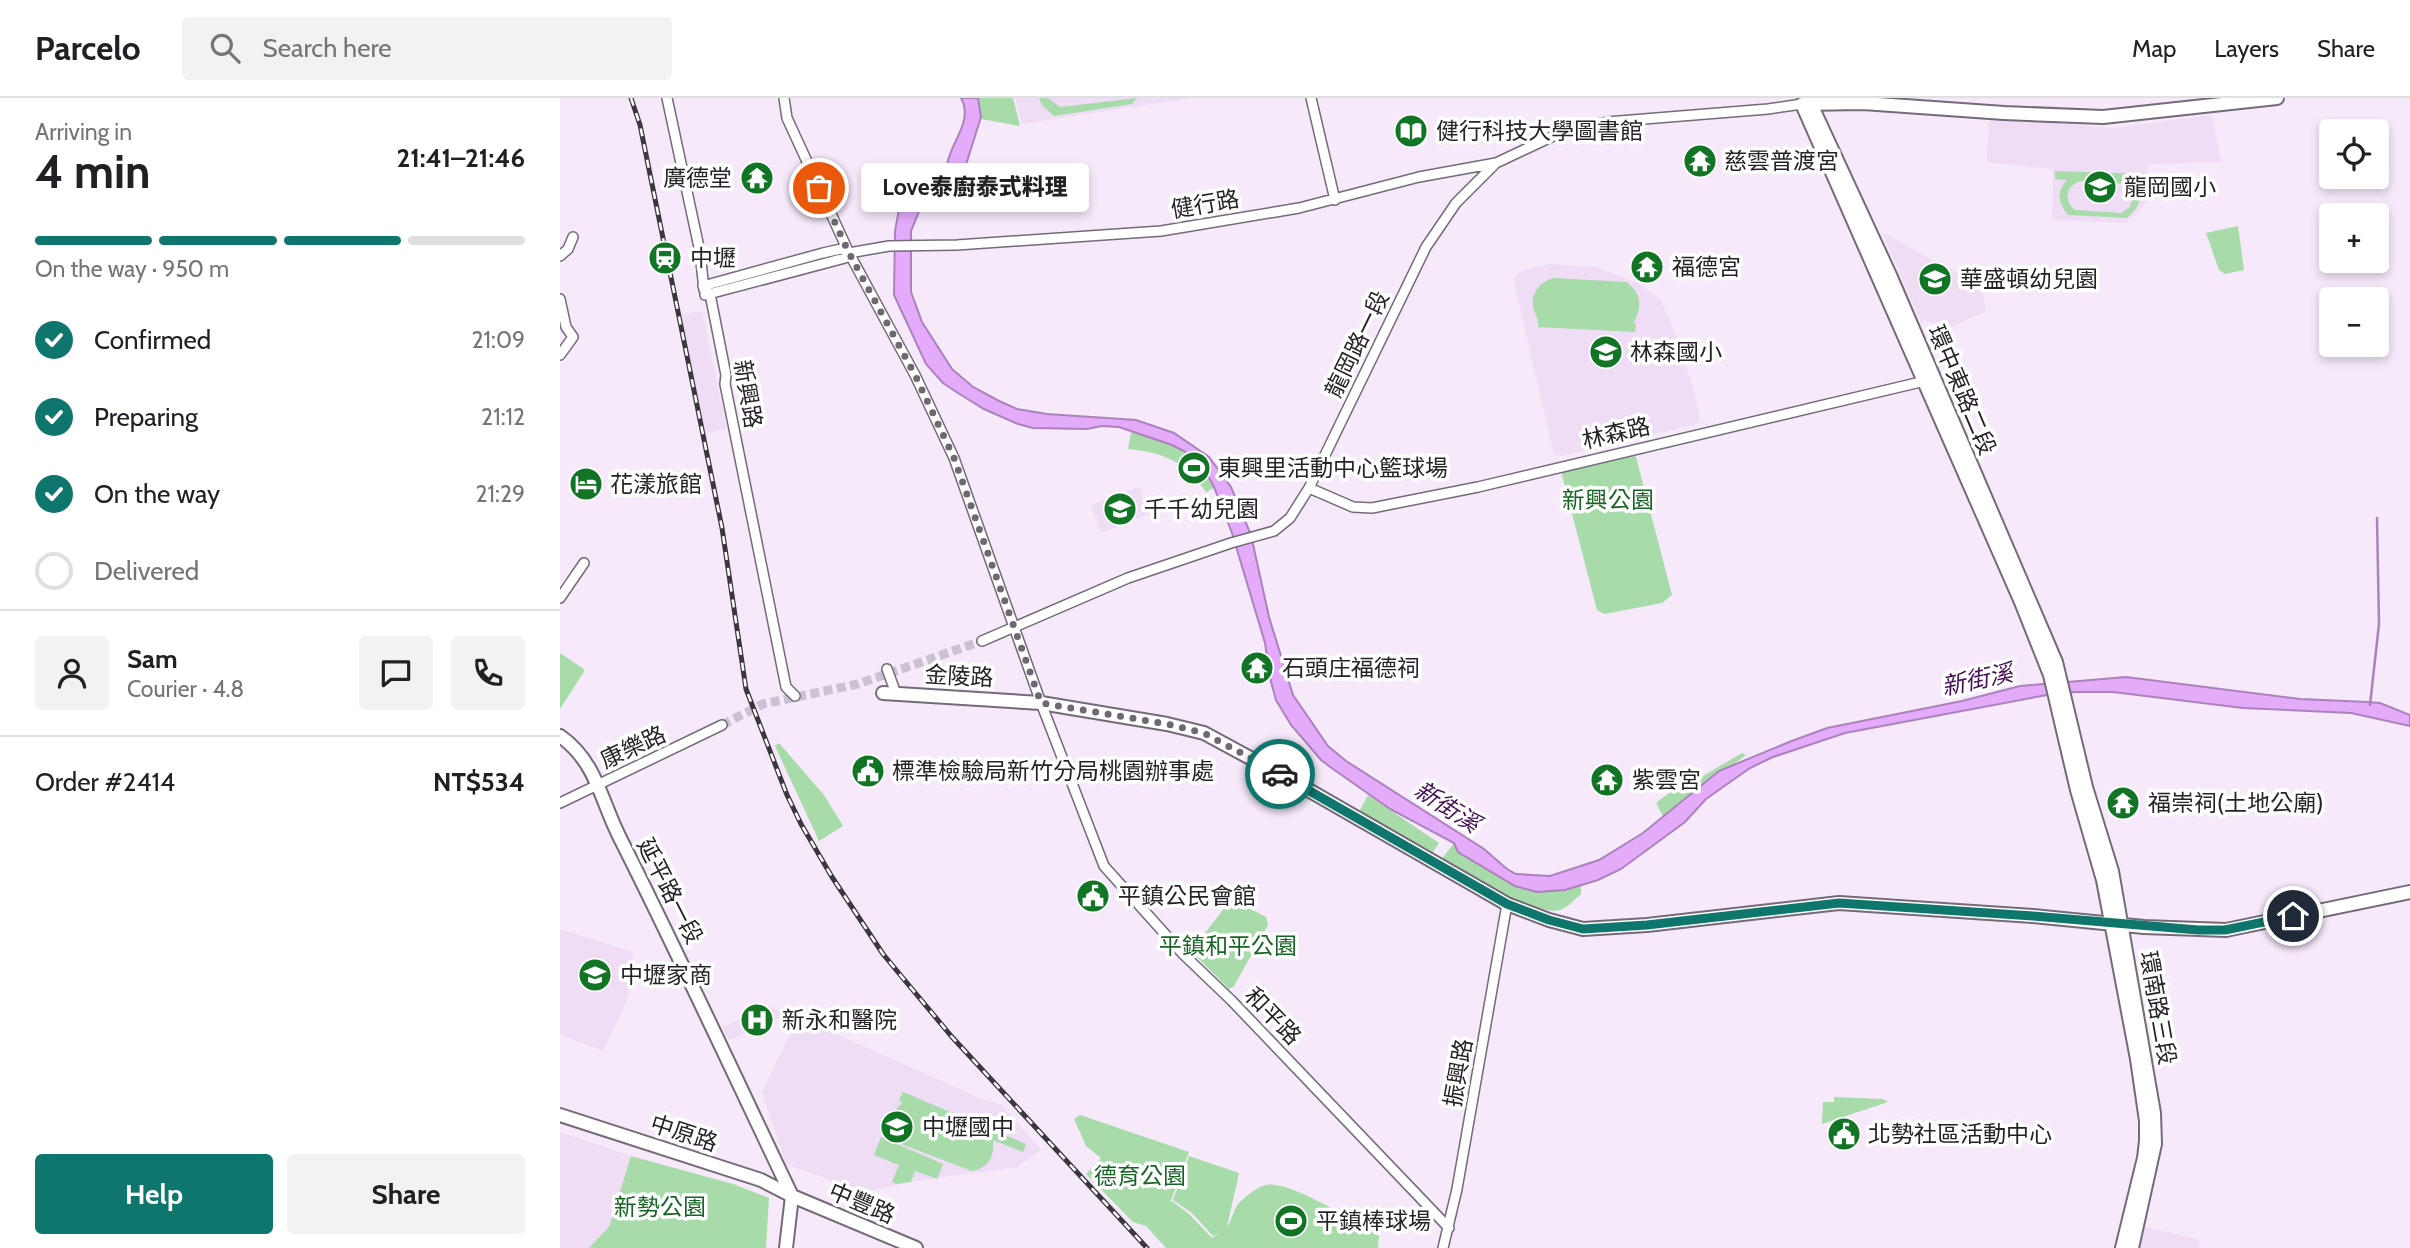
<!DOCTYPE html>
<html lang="en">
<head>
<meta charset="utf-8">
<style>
  :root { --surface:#fff; --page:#f2f2f2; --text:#202124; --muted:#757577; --line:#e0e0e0; --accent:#0f766e }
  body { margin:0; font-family:Cabin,"Noto Sans TC",sans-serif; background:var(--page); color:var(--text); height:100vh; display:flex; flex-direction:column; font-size:26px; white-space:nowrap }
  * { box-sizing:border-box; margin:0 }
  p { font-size:23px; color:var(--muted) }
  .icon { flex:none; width:38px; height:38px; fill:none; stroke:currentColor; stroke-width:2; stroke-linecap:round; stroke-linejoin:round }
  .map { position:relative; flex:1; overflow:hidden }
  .side { display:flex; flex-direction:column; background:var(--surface); width:560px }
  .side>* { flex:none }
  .tools { position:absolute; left:1759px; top:21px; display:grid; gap:14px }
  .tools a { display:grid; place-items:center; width:70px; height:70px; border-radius:7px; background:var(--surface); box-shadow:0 4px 10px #0003; font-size:35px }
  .pin { position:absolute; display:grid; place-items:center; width:60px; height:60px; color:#fff; margin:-30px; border:4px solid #fff; border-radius:50%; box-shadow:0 2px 7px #0007 }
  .courier { position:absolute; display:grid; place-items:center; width:70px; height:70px; margin:-35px; border:5px solid #0f766e; border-radius:50%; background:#fff; color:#222; box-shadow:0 2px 9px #0007 }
  .bubble { position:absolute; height:49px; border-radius:7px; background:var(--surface); box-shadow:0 4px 10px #0003; font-size:23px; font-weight:800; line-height:49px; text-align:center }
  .overview em { font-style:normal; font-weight:800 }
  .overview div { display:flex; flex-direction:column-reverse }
  .overview { display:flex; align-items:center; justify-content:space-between; height:119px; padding:0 35px }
  h1 { font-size:46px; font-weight:800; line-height:52px }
  .bar { display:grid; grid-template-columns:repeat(4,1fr); gap:10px 7px; align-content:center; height:84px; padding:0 35px }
  .bar i { height:9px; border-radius:5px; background:var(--line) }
  .bar .current { background:var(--accent) }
  .bar p { grid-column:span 4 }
  .line { display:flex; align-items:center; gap:18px; padding:0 35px; border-top:2px solid var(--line) }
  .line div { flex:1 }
  .round { display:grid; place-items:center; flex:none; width:74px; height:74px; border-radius:7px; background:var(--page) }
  ol { padding:0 35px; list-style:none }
  li { display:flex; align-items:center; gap:21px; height:77px }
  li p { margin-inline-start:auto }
  li .icon { padding:7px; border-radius:50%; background:var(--accent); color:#fff; stroke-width:4 }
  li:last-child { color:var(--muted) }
  li i { width:38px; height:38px; border:4px solid var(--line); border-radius:50% }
  .button { display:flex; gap:14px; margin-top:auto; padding:14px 35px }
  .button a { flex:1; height:80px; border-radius:7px; background:var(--accent); color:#fff; font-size:28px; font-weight:800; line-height:80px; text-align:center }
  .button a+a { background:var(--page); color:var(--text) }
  header { display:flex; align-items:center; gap:42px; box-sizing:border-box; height:98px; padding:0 35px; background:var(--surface); border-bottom:2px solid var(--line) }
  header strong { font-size:33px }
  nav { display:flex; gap:38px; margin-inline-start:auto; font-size:24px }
  .search { width:490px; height:63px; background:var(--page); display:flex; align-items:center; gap:18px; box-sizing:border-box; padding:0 24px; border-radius:7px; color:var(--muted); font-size:26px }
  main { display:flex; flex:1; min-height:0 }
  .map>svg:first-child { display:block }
</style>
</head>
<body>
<header>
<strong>Parcelo</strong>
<div class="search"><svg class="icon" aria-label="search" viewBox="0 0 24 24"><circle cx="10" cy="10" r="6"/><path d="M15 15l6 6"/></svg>Search here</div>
<nav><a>Map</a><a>Layers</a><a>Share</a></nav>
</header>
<main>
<section class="side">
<div class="overview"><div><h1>4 min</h1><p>Arriving in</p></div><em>21:41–21:46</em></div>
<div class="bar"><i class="current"></i><i class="current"></i><i class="current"></i><i></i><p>On the way · 950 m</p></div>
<ol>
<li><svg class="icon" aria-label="check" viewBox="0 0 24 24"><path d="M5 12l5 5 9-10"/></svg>Confirmed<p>21:09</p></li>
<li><svg class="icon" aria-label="check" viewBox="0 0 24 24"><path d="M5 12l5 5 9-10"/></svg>Preparing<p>21:12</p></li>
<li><svg class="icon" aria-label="check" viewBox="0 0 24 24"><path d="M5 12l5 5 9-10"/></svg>On the way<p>21:29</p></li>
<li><i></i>Delivered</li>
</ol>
<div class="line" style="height:126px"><a class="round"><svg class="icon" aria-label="person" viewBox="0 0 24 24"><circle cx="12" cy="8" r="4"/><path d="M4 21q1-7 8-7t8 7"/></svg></a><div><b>Sam</b><p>Courier · 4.8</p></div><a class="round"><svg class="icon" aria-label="chat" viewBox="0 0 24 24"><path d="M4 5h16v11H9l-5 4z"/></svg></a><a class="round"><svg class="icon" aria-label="phone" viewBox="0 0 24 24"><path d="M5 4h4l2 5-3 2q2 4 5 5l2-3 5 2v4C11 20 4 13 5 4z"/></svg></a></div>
<div class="line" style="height:91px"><div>Order #2414</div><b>NT$534</b></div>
<div class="button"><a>Help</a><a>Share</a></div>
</section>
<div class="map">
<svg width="1850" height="1150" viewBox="0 0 1850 1150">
  <rect width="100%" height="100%" fill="#f5e9fa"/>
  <path fill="#eeddf4" d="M455,0H631L462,26Z
    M1652,17L1661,64L1588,66L1585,106L1566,125L1492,122L1493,71L1427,64L1429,19L1552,30Z
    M1322,134L1413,184L1423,195L1426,213L1387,231L1364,222L1361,224Z
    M990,166L1035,169L1080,186L1101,203L1117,239L1134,294L1140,322L1137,326L1000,358L994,356L954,184L955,178L964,172Z
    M142,213L167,331L145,335L120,217Z
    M580,389L589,416L541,435L531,407Z
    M0,831L73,854L68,900L43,953L0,936Z
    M210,908L226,917L169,942L162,929Z
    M238,919L424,1002L441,1006L481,1052L457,1069L354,1083L304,1094L226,1066L202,994Z
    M0,1034L71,1058L49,1129L29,1150H0Z
    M1582,1128L1640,1142L1638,1150H1577Z"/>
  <path fill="#a7dba9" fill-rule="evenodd" d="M411,0H453L460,28L416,20Z
    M479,0H488L500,9L577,0L572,6L494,18L482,7Z
    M1495,73L1586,76L1585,85H1574C1584,100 1580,108 1567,120L1508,117C1498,103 1496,95 1507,82L1495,81ZM1521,83L1565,86L1573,96L1570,109L1561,115L1515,112C1503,102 1506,87 1521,83Z
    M1678,128L1684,172L1665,176L1659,172L1646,135Z
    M994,180L1067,184C1081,196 1083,209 1073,225H1076L1075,234L978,229C979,221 976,219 974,212C969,197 980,183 994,180Z
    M572,329C607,337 638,358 654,390L646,394C626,364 603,354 568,351Z
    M1070,356L1076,359L1112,497L1102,505L1044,516L1037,512L1002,377L1003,373Z
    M0,555L25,572L0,611Z
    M219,645L264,697L283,728L259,743L215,648Z
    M1182,655L1186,657L1103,718L1096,705L1118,688L1121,691Z
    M808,697L879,745L873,754L799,714Z
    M894,745L940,777L1021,783V796C1015,801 1007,810 1000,812C977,819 903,775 881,762Z
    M675,803L706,819L708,827L674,888L669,891L634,856L635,848L669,804Z
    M343,994L466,1046L463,1054L433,1042C435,1058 428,1070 412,1073L341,1046C326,1034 328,1015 343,1005L339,1002Z
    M1274,999L1323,1001L1328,1004L1262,1026L1263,1004H1274Z
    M520,1017L629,1054L610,1105L612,1103L630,1117L652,1140L660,1134L653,1138L632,1115L613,1102L629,1058L679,1075L667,1129C672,1122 673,1112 679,1105C685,1099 697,1089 706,1087C730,1082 796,1125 819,1138L818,1150H606L586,1128L573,1124L526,1076L541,1060L526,1048L514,1021Z
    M321,1039L383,1066L377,1081L355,1073L351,1084L336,1086L332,1084L339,1067L314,1057Z
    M71,1058L173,1086L209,1100L206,1150H29L49,1129Z"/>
  <path fill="#e4abfb" stroke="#ab82bc" stroke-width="2" d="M401,0H418L421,19L404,73L381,90L360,111L351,133V194L362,224L392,271L413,289L439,303L457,311L487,316L576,322L614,335L649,359L671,389L691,437L709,519L733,597L768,648L786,663L924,751L947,771L956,776L990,778L1039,762L1083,735L1159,673L1229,644L1267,630L1402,603L1460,588L1566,579L1740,601L1808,604L1820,605L1850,617V628L1791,615L1683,610L1553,594H1516L1487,597L1285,635L1213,659L1190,670L1146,701L1125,724L1061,771L1038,782L1005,792L977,794L955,788L898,754L894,745L830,711L773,671L761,662L731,627L716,602L710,580L705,545L672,435L654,389L646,374L633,361L624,353L612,347L559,329L542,328L527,331L473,330L458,326L424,311L398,295L383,285L366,266L334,197L335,133L339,111L350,91L360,83L387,67C390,45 414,23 401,0Z"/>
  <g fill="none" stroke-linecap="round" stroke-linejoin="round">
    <path stroke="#ab82bc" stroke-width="2.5" d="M1810,607L1819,526L1817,420"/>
    <path stroke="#ccc1d0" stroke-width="9" stroke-dasharray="9 4.5" stroke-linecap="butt" d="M162,627L203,606L298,586L422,543"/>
    <defs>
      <path id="minor" d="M107,0L140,154L144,192
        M224,0L227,20L289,155L355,277L394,360L481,605L544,768L623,856L672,903L889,1130
        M751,0L775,102
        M0,158L8,151L13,139
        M143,188L150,196L166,277L165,286L226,589L235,598
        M143,188L263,155L281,151L289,155
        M145,197L285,160L289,155L329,148L397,147L601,133L739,110L859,79L936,65L1004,33L1047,24L1208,11L1242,6
        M0,201L6,229L13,239L0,257
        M749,390L793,409L812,410L918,389L1369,282
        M0,500L24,465
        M422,543L568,480L671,445L714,433L730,420L749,390L866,149L896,105L935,66
        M327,571L334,590
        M0,705L162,627
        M883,1150L897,1091L947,806"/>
      <path id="secondary" d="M1251,6L1330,177L1496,564L1526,689L1552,773L1594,1015L1595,1046L1572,1150
        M323,595L481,605L607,626L644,635L731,682L947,806L989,822L1023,831L1087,827L1279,805L1473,818L1584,829L1666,832L1850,794
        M0,638C37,664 41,704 61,742C120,859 175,979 232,1098L226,1150
        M0,1017L201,1082L232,1098L356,1150
        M1562,1150L1584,1060L1586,1043V1023L1577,961L1543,782L1517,692L1490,577L1461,504L1242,6L1303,5L1444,15L1543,19L1717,0"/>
    </defs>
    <use href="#minor" stroke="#746a78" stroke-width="12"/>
    <use href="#secondary" stroke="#746a78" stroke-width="16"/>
    <use href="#minor" stroke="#fff" stroke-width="9"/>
    <use href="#secondary" stroke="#fff" stroke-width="12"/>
    <defs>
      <path id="rail" d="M71,0L80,27L162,430L186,591L227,697L241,726L272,779L323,856L342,879L392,939L587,1150"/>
    </defs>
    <use href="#rail" stroke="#3c373e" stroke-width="5"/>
    <use href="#rail" stroke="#fff" stroke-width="2.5" stroke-dasharray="8" stroke-linecap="butt"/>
  </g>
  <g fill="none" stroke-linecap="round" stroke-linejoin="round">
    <path stroke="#6f6872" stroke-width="7" stroke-dasharray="0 12.6" d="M259,90L289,155L355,277L394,360L481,605L607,626L644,635L720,676"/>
    <path stroke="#0f766e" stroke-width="9" d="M720,676L947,806L989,822L1023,831L1087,827L1279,805L1473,818L1638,832H1665L1733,818"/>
  </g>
  <defs>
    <symbol id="library-disc" viewBox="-11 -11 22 22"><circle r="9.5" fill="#117525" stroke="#fff"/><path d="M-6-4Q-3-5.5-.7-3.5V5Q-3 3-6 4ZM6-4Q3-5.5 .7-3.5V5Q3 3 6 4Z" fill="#fff"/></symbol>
    <symbol id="temple-disc" viewBox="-11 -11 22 22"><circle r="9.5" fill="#117525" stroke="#fff"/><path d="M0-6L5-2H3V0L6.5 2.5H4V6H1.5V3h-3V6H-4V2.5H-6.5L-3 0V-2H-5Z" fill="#fff"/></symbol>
    <symbol id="school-disc" viewBox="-11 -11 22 22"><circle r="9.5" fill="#117525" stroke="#fff"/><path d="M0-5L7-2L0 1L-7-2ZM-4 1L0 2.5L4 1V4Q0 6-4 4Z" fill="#fff"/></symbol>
    <symbol id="station-disc" viewBox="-11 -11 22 22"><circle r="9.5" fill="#117525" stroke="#fff"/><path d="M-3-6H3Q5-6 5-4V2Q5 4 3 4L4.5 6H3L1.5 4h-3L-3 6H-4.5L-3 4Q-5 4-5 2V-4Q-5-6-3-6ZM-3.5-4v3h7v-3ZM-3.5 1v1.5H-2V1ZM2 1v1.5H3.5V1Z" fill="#fff"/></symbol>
    <symbol id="stadium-disc" viewBox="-11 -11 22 22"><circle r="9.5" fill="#117525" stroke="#fff"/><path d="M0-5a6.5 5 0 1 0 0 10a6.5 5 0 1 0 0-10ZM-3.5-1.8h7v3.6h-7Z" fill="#fff"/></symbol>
    <symbol id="hotel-disc" viewBox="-11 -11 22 22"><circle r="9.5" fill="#117525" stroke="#fff"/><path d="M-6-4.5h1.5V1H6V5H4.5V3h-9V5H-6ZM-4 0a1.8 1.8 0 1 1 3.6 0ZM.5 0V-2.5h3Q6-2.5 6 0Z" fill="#fff"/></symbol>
    <symbol id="civic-disc" viewBox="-11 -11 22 22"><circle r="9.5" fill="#117525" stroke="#fff"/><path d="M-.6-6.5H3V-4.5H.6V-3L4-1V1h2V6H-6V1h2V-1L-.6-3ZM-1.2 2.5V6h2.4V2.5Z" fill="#fff"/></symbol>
    <symbol id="hospital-disc" viewBox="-11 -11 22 22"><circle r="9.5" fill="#117525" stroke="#fff"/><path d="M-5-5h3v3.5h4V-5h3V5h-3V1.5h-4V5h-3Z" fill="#fff"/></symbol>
  </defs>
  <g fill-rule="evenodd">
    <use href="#library-disc" x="832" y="14" width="38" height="38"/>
    <use href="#temple-disc" x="1121" y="44" width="38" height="38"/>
    <use href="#temple-disc" x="178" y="61" width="38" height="38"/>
    <use href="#school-disc" x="1521" y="70" width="38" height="38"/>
    <use href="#station-disc" x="86" y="141" width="38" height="38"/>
    <use href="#temple-disc" x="1068" y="150" width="38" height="38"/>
    <use href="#school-disc" x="1356" y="162" width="38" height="38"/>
    <use href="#school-disc" x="1027" y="235" width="38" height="38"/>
    <use href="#stadium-disc" x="615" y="351" width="38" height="38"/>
    <use href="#hotel-disc" x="7" y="367" width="38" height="38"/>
    <use href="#school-disc" x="541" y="392" width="38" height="38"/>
    <use href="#temple-disc" x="678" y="551" width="38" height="38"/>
    <use href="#civic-disc" x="289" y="654" width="38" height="38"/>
    <use href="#temple-disc" x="1028" y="663" width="38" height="38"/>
    <use href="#temple-disc" x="1544" y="686" width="38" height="38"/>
    <use href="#civic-disc" x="514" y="779" width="38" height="38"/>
    <use href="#school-disc" x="16" y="858" width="38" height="38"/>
    <use href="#hospital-disc" x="178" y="903" width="38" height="38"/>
    <use href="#school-disc" x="318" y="1010" width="38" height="38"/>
    <use href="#civic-disc" x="1265" y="1017" width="38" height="38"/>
    <use href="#stadium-disc" x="712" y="1104" width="38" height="38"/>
  </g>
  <g text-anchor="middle" stroke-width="7" stroke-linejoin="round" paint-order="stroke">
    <g font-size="23" fill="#272228" stroke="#fff" text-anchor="start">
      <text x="876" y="41">健行科技大學圖書館</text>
      <text x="1164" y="71">慈雲普渡宮</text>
      <text x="172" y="88" text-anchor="end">廣德堂</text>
      <text x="1564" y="97">龍岡國小</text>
      <text x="130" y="168">中壢</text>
      <text x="1112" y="177">福德宮</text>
      <text x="1400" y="189">華盛頓幼兒園</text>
      <text x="1070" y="262">林森國小</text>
      <text x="658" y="378">東興里活動中心籃球場</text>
      <text x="50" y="394">花漾旅館</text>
      <text x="584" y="419">千千幼兒園</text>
      <text x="722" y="578">石頭庄福德祠</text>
      <text x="332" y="681">標準檢驗局新竹分局桃園辦事處</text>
      <text x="1072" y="690">紫雲宮</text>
      <text x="1588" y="713">福崇祠(土地公廟)</text>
      <text x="558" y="806">平鎮公民會館</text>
      <text x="60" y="885">中壢家商</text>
      <text x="222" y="930">新永和醫院</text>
      <text x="362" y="1037">中壢國中</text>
      <text x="1308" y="1044">北勢社區活動中心</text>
      <text x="756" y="1131">平鎮棒球場</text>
    </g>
    <g font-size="23" fill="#272228" stroke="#fff">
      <text transform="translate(645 106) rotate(-10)" y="8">健行路</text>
      <text transform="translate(797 246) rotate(-64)" y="8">龍岡路一段</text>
      <text transform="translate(1402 292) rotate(67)" y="8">環中東路二段</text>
      <text transform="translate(188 296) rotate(80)" y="8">新興路</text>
      <text transform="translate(1056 335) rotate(-13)" y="8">林森路</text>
      <text transform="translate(399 578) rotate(3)" y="8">金陵路</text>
      <text transform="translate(73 649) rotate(-25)" y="8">康樂路</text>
      <text transform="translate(110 793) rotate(63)" y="8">延平路一段</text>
      <text transform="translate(1598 910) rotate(80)" y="8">環南路三段</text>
      <text transform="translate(713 918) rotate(46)" y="8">和平路</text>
      <text transform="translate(898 975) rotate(-80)" y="8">振興路</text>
      <text transform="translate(124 1035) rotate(18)" y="8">中原路</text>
      <text transform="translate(302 1105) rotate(23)" y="8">中豐路</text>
    </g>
    <g font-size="23" fill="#176524" stroke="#fff">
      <text x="1048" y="410">新興公園</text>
      <text x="668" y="856">平鎮和平公園</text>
      <text x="580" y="1086">德育公園</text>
      <text x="100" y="1117">新勢公園</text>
    </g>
    <g font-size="24" font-style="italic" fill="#440f55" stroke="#fff">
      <text transform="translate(1417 582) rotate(-12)" y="8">新街溪</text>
      <text transform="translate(887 709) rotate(33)" y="8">新街溪</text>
    </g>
  </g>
</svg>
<div class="tools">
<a><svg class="icon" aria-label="locate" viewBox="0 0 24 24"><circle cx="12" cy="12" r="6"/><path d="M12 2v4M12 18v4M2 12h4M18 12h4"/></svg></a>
<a>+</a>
<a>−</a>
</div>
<div class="pin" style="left:259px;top:90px;background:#ea580c"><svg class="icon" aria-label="bag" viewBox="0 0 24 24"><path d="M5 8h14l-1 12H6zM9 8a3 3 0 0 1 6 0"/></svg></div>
<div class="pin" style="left:1733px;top:818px;background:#1f2937"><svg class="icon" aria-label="home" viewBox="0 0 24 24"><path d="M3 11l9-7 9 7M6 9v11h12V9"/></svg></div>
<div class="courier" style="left:720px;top:676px"><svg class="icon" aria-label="car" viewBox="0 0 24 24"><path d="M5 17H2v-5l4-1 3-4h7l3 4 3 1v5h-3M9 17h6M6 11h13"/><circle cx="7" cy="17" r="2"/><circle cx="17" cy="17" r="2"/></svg></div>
<div class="bubble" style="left:301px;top:65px;width:228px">Love泰廚泰式料理</div>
</div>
</main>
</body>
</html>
